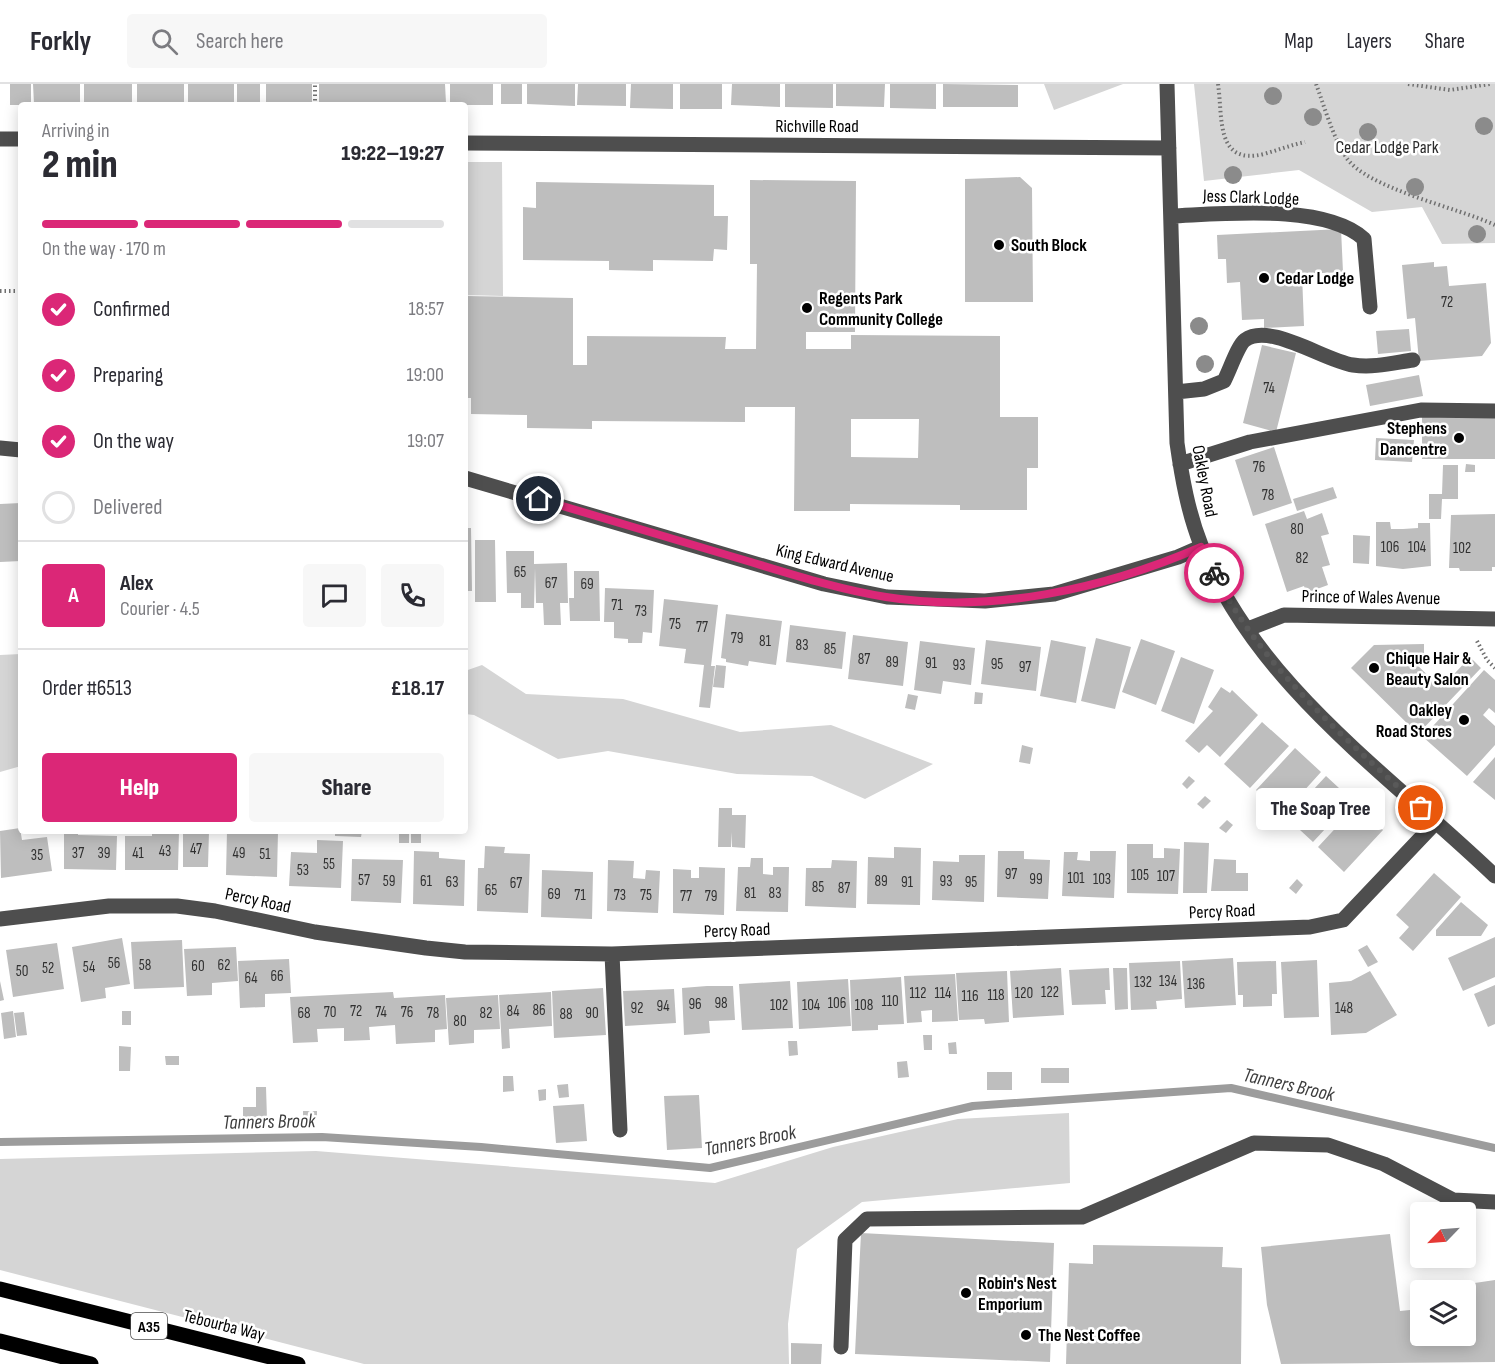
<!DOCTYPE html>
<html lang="en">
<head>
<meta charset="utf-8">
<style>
  :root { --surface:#fff; --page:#f7f7f7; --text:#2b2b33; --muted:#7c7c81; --line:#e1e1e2; --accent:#db2777 }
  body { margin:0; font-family:"Sofia Sans Condensed",sans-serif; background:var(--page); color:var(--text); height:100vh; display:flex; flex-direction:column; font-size:22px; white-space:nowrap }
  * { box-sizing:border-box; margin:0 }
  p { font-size:20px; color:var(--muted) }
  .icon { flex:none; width:33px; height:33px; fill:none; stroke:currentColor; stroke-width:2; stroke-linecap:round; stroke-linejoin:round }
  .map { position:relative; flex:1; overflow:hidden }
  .sheet { position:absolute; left:18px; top:18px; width:450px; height:732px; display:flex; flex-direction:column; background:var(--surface); border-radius:6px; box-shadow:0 3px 15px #0003 }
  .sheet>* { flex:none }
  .needle { width:39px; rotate:245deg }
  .controls { position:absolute; left:1410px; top:1118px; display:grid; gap:12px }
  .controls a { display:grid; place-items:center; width:66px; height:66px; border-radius:6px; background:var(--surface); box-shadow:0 3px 15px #0003; font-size:30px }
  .pin { position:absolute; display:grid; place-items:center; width:51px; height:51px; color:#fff; margin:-26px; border:3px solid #fff; border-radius:50%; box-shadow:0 2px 6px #0007 }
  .courier { position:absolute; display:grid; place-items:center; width:60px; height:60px; margin:-30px; border:4px solid #db2777; border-radius:50%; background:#fff; color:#222; box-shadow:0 2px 8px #0007 }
  .bubble { position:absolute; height:42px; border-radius:6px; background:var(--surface); box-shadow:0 3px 15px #0003; font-size:20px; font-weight:800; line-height:42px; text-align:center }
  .head em { font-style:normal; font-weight:800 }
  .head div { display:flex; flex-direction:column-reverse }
  .head { display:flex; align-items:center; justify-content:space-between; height:102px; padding:0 24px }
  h1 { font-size:39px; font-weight:800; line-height:45px }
  .bar { display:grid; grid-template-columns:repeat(4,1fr); gap:9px 6px; align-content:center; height:72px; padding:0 24px }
  .bar i { height:8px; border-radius:4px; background:var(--line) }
  .bar .current { background:var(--accent) }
  .bar p { grid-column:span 4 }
  .line { display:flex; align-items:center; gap:15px; padding:0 24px; border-top:2px solid var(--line) }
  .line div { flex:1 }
  .round { display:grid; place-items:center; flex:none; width:63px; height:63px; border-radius:6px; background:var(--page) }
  ol { padding:0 24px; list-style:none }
  li { display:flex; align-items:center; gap:18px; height:66px }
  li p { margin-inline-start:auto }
  li .icon { padding:6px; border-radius:50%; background:var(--accent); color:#fff; stroke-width:4 }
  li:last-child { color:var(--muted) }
  li i { width:33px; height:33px; border:3px solid var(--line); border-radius:50% }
  .primary-button { display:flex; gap:12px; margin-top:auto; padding:12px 24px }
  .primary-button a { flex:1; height:69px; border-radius:6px; background:var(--accent); color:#fff; font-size:24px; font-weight:800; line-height:69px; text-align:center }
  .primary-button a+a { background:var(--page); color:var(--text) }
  header { display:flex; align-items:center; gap:36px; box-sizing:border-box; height:84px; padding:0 30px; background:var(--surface); border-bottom:2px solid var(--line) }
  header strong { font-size:28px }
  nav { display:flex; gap:33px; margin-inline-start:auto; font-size:21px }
  .search { width:420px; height:54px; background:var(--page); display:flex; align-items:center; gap:15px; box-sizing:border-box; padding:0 21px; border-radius:6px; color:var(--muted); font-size:22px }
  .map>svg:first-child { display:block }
</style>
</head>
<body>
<header>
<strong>Forkly</strong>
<div class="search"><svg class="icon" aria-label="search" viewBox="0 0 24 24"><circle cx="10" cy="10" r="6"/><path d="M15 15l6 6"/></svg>Search here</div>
<nav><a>Map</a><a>Layers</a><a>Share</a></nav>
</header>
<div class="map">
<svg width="1495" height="1280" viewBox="0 0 1495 1280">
  <rect width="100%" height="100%" fill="#fff"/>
  <path fill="#d5d5d5" d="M1044,0H1123L1054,26Z
    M1194,0H1495V159L1442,160L1422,123L1372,128L1299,86L1204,97Z
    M465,78H502L503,212L465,211Z
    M21,570V682L0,688V571Z
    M482,581L526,610L623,615L740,648L831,641L933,680L865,715L812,692L737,690L608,667L558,675L474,631L465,630V587Z
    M1069,1029L1070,1099L862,1118L797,1165L788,1240L789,1280H364L0,1186V1075L316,1067L715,1099L833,1063L958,1035Z"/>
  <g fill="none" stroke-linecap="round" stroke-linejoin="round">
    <path stroke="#9c9c9c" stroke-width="8" d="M0,1058L322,1053L481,1063L710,1084L973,1022L1231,1004L1495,1064"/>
  </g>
  <path fill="#bebebe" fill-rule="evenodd" d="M10,0H31V21H10Z
    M33,0H80V20H34Z
    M84,0H132V18L84,19Z
    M137,0H184V21H137Z
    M188,0H234V20H188Z
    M237,0H260V21L237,19Z
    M266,0H312V20L266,19Z
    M319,0H445L446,19L319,20Z
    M450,0H493V21H450Z
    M501,0H522V20H501Z
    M527,0H575V22L527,20Z
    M578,0H626V22L577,21Z
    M631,0H673V25L630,24Z
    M680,0H722V25H680Z
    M732,0H780V23L731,21Z
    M785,0H833V24L785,23Z
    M836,0H885L884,23L836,22Z
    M890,0H936V25L890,24Z
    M943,0L1018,1V23H943Z
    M1020,93L1032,104L1033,218H965V95Z
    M750,96L856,97L855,248H806V265H851V251L1000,252V333H1038V384H1027V426H960V421L850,420V427H794L795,323H745V338L592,337V345L527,344V331L471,330V314H465V212L573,214V281H587V252L726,253L725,265H756L757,180H750ZM851,335H919L918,374L851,373Z
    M536,98L714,101V132H728L727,166L714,165L713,177L653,176V187L609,186V177L523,176V123L536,124Z
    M1341,145L1343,188L1302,190L1304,242L1264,244V235L1242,236L1240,198L1227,199L1226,175H1218L1217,151Z
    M1434,178V183L1447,182L1449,202L1486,199L1491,259L1482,272L1419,277L1415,234L1407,235L1402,181Z
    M1409,245L1411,267L1378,270L1376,247Z
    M1262,261L1296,269L1276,348L1243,339Z
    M1419,291L1423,312L1370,322L1366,301Z
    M1422,333H1495V375H1422Z
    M1376,354L1414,356L1412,378L1375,376Z
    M1274,363L1292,419L1253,432L1235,376Z
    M1466,380L1475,381V388H1465Z
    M1443,381H1458V415H1442L1441,435H1429V410H1442Z
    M1333,403L1337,414L1297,427L1293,415Z
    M21,419V477L0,478V420Z
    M1304,427L1307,435L1322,429L1329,450L1321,452L1330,481L1322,483L1328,501L1306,509L1304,502L1287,508L1265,440Z
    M1495,430V483H1492V487H1460L1459,484H1449L1451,431Z
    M1376,438H1390L1391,445H1403L1418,444V439H1430L1431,482L1403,485L1376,482Z
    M465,444H471L472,507H465Z
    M1353,451L1370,452L1369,480L1353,479Z
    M475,456H495L496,518H475Z
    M506,467H534V480L567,479L568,519H560L561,541H544L543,519H536L535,484L534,524H521V509H507Z
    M574,487H599L600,537H570L569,514H574Z
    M605,504L654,506L652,549L643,548L642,559H628V555L614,554V538H604Z
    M664,515L718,521L711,582H715L710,624L699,623L704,581L684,579L686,565L659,562Z
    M726,530L782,537L776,581L749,577L748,582L726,578V575L721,574Z
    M790,541L846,548L842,585L786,578Z
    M853,551L908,558L903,602L848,595Z
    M1096,554L1131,563L1115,625L1081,617Z
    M1141,555L1175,567L1156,621L1122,608Z
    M986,556L1041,563L1036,607L981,600Z
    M1051,556L1086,563L1076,619L1040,612Z
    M920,557L975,564L971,601L943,597L941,610L914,606Z
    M1424,560V576L1413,577L1441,604L1470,573L1481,584L1418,650L1351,584L1374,561Z
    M1181,573L1214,586L1194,640L1161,627Z
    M716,581L726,582L724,604L713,603Z
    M1484,586L1495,596V629L1489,624L1483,631L1495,642V661L1467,692L1423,653Z
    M1221,603L1230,609L1232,606L1258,631L1220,673L1207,661L1199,669L1185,657L1213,627L1208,623Z
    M975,608L983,609L982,620H974Z
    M908,610L918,612L915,626L905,624Z
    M1262,638L1289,662L1250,704L1224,680Z
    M1022,661L1033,664L1030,680L1019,678Z
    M1295,664L1321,688L1283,730L1256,706Z
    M1495,673V716L1473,698Z
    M1189,692L1195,697L1187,705L1182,700Z
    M1326,692L1352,716L1313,758L1287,734Z
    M1205,712L1211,717L1203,725L1197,720Z
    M1357,721L1383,746L1344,788L1318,763Z
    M719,724H732V731H746L745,764L732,763V748L731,763H718Z
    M1227,736L1233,741L1226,749L1219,744Z
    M20,744L22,756L47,753L52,787L1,794L0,747Z
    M64,747H78V751L117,752L116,786L64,785Z
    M152,747H179L178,786H125V752H152Z
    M183,747H209L208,783H183Z
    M227,747H278L277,793L226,791Z
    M335,747H362L361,753L335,752Z
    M399,747H409V759H399Z
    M411,747H421V759H411Z
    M317,756L343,757L341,804L289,802L291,768L317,769Z
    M1184,758L1209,759L1207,809H1183Z
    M1127,760H1153V774H1164V764L1180,765L1178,810L1127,809Z
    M485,762L505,763L504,769L530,770L528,829L477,827L478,784H484Z
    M894,763L921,764L920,821L867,820L868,773L894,774Z
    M414,767L439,768V774L465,776L464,822L413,820Z
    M998,767H1024V775L1050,776L1048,815L997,813Z
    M1090,767H1116L1114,814L1062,812L1064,768H1078L1077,776L1090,777Z
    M959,771H985L984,818L932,816L933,777L959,778Z
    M751,774H763V790L773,791V783H789L788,828L736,827L738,783H750Z
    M352,775L403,776L401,819L351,817Z
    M1214,775L1236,776V789H1248V807H1211Z
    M608,776L634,777L633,794L645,795L646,786L660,787L658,829L607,827Z
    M832,776L857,777L856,824L805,822L806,784H831Z
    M699,783L725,784L724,831L673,829V785L691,786V794H699Z
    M542,786L593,788L592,835L541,833Z
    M1434,789L1461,813L1413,867L1399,854L1409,843L1396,831Z
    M1297,795L1303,801L1296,810L1289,804Z
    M1461,818L1488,841L1481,852H1436V846Z
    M1495,853V893L1463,907L1448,874Z
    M122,854L130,900L105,904L106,914L81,918L72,863Z
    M182,856L184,903L134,905L131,858Z
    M57,859L64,905L13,913L6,866Z
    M1367,861L1378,878L1368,883L1358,866Z
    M236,863L238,897L212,899V911L187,912L184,865Z
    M1233,874L1236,921L1185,924L1182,877Z
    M289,875L291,909L265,910V923L240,924L238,877Z
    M1317,876L1319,933L1284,934L1281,878Z
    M1180,877L1182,915L1156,917L1157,925L1131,926L1129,879Z
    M1276,877L1277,910H1272V922L1243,923V911H1238L1237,878Z
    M1061,884L1064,931L1013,934L1010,887Z
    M1109,884L1110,906H1105L1106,920L1072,921L1069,886Z
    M1113,884H1127L1128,925L1115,926Z
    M1007,887L1009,938L985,940L984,935L959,936L956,889Z
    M1370,887L1397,931L1366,949L1331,951L1329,899L1351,897Z
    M955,890L958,937L932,938V926L921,927L922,938L907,939L904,892Z
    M901,893L904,940L878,941V946L852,947L850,896Z
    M848,895L851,942L799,945L797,898Z
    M0,897L4,916L0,917Z
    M790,897L793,944L742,946L739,900Z
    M1495,901V940L1488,943L1474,910Z
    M707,902H733L735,936L709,937L710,949L684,951L682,904Z
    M603,904L606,951L554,954L552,907Z
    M674,905L676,939L625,942L623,907Z
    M393,908L394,914L445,911L447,945L435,946V958L396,960L395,941L369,943L370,956L344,957V944L317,945L318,958L293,959L290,913Z
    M551,908L552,942L509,945L510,964L502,965L499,911Z
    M498,911L500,945L474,946V959L449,961L446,914Z
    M13,927L16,953L4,955L1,929Z
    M122,927H131V941H122Z
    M24,928L27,951L17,952L14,929Z
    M923,951H932V966H924Z
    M788,957H797L798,971L789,972Z
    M956,958L957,970H949L948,959Z
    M119,962L131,963L130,987H119Z
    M165,972H179V981H166Z
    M907,977L909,993L898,994L897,978Z
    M1041,984H1069V999H1041Z
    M987,988H1012V1006H987Z
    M503,992H513L514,1007L503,1008Z
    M568,1000L569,1013L559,1014L557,1001Z
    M256,1003H266L267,1035H243V1023H256Z
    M546,1005V1016L539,1017L538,1006Z
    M699,1011L702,1064L667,1066L664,1012Z
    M584,1020L587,1057L556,1059L553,1022Z
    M303,1027H317V1036L303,1035Z
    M861,1149L1054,1159L1050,1278L855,1270Z
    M1390,1150L1400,1227L1420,1225V1251H1466V1206L1434,1205L1495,1196V1278L1281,1280L1267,1221L1261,1163Z
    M1093,1161L1223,1163L1222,1183L1242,1184L1241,1280H1066L1069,1179L1093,1180Z
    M791,1259L822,1260L821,1280H791Z"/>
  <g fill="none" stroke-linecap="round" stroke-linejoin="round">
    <path stroke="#707070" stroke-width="4" stroke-dasharray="1.5 3" stroke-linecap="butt" d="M1218,0C1223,33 1215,82 1264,70C1278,66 1291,61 1305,58
      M1316,0C1325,24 1332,51 1346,73C1365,104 1459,124 1495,141
      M1408,0L1450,6L1490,0
      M315,21V0
      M0,207H21
      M1477,557L1487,576L1495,584"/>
    <path stroke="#4e4e4e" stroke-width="15" d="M1167,0L1177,359C1182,394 1188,428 1201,461C1255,600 1391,692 1495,792
      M0,55H21
      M465,59L1169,64
      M1171,132C1222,130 1325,119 1364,155L1370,223
      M1176,308L1204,305L1224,297C1229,288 1238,261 1245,256C1270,238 1325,277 1353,281C1373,284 1393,279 1413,276
      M0,364L21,366
      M1180,380L1250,358L1421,326L1495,327
      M465,394L824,500L887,513L985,517L1054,510L1178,473L1201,463
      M1248,545L1284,531L1495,535
      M0,835L109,822H177L215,827L315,848L426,864L465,868L612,870L1310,843L1343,836L1436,738
      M612,870L620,1046
      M841,1263L845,1156L867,1135L1082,1133L1254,1059L1328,1061L1384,1080L1453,1116L1495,1118"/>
    <path stroke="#000" stroke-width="15" d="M0,1205L298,1280
      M0,1257L91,1280"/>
  </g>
  <g fill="#8b8b8b">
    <circle cx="1273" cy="12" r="9"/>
    <circle cx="1313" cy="33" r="9"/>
    <circle cx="1484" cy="42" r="9"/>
    <circle cx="1368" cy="48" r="9"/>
    <circle cx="1233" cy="91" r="9"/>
    <circle cx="1415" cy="103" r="9"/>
    <circle cx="1477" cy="150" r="9"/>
    <circle cx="1199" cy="242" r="9"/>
    <circle cx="1205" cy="280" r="9"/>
  </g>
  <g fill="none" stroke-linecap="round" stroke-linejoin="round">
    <path stroke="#595959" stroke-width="6" stroke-dasharray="0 10.8" d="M1214,489C1262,584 1344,653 1421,724"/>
    <path stroke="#db2777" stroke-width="8" d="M539,415C602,434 665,452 727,471C779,486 831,504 886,513C991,530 1104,505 1201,463L1214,489"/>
  </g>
  <g fill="#000" stroke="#fff" stroke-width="2">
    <circle cx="999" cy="161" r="6"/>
    <circle cx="1264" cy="194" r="6"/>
    <circle cx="807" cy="224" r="6"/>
    <circle cx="1459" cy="354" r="6"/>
    <circle cx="1374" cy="584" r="6"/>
    <circle cx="1464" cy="636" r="6"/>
    <circle cx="966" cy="1209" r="6"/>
    <circle cx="1026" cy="1251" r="6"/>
  </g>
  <g text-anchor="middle" stroke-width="5" stroke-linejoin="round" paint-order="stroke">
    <g font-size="15" fill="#303030">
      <text x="1447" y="223">72</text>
      <text x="1269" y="309">74</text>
      <text x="1259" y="388">76</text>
      <text x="1268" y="416">78</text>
      <text x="1297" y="450">80</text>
      <text x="1390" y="468">106</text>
      <text x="1417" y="468">104</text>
      <text x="1462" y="469">102</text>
      <text x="1302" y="479">82</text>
      <text x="520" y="493">65</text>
      <text x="551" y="504">67</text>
      <text x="587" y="505">69</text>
      <text x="617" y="526">71</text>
      <text x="641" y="532">73</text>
      <text x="675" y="545">75</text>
      <text x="702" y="548">77</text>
      <text x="737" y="559">79</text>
      <text x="765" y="562">81</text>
      <text x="802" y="566">83</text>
      <text x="830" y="570">85</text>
      <text x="864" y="580">87</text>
      <text x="892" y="583">89</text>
      <text x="931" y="584">91</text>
      <text x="997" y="585">95</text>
      <text x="959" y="586">93</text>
      <text x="1025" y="588">97</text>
      <text x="196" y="770">47</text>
      <text x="165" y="772">43</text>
      <text x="78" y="774">37</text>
      <text x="104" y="774">39</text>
      <text x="138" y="774">41</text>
      <text x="239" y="774">49</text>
      <text x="265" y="775">51</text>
      <text x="37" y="776">35</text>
      <text x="329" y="785">55</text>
      <text x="303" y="791">53</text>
      <text x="1011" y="795">97</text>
      <text x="1140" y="796">105</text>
      <text x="1166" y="797">107</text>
      <text x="1076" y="799">101</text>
      <text x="1036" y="800">99</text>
      <text x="1102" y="800">103</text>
      <text x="364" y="801">57</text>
      <text x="389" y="802">59</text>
      <text x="426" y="802">61</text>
      <text x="881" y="802">89</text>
      <text x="946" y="802">93</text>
      <text x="452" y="803">63</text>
      <text x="907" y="803">91</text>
      <text x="971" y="803">95</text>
      <text x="516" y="804">67</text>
      <text x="818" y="808">85</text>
      <text x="844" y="809">87</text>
      <text x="491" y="811">65</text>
      <text x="750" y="814">81</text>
      <text x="775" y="814">83</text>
      <text x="554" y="815">69</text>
      <text x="580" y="816">71</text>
      <text x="620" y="816">73</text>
      <text x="646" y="816">75</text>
      <text x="686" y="817">77</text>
      <text x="711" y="817">79</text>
      <text x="114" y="884">56</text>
      <text x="145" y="886">58</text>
      <text x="224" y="886">62</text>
      <text x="198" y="887">60</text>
      <text x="89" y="888">54</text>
      <text x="48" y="889">52</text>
      <text x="22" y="892">50</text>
      <text x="277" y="897">66</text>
      <text x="251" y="899">64</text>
      <text x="1168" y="902">134</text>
      <text x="1143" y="903">132</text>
      <text x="1196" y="905">136</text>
      <text x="1050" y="913">122</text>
      <text x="918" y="914">112</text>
      <text x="943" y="914">114</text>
      <text x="1024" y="914">120</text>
      <text x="996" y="916">118</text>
      <text x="970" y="917">116</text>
      <text x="890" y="922">110</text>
      <text x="721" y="924">98</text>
      <text x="837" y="924">106</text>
      <text x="695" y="925">96</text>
      <text x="779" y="926">102</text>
      <text x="811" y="926">104</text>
      <text x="864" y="926">108</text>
      <text x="663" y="927">94</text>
      <text x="637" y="929">92</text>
      <text x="1344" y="929">148</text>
      <text x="539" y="931">86</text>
      <text x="356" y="932">72</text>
      <text x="513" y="932">84</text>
      <text x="330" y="933">70</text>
      <text x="381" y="933">74</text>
      <text x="407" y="933">76</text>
      <text x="304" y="934">68</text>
      <text x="433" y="934">78</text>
      <text x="486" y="934">82</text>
      <text x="592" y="934">90</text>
      <text x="566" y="935">88</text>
      <text x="460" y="942">80</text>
    </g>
    <rect fill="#fff" stroke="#4c4c4c" stroke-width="1.5" x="131" y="1229" width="36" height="26" rx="4.5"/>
    <g font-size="16" font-weight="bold" fill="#000">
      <text x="149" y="1248">A35</text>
    </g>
    <g font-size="18" fill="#000" stroke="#fff">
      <text x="817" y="48">Richville Road</text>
      <text transform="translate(1251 113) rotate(2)" y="6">Jess Clark Lodge</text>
      <text transform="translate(1205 397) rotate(79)" y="6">Oakley Road</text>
      <text transform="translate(835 479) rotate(13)" y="6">King Edward Avenue</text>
      <text transform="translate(1371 513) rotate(1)" y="6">Prince of Wales Avenue</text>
      <text transform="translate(258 816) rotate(12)" y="6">Percy Road</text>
      <text transform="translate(1222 827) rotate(-2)" y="6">Percy Road</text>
      <text transform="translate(737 846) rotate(-2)" y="6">Percy Road</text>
      <text transform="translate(224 1241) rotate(14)" y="6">Tebourba Way</text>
    </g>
    <g font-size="18" fill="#2c2c2c" stroke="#fff">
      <text x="1387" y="69">Cedar Lodge Park</text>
    </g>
    <g font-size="18" font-weight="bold" fill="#000" stroke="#fff" text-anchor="start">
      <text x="1011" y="167">South Block</text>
      <text x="1276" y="200">Cedar Lodge</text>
      <text x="819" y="220">Regents Park<tspan x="819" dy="21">Community College</tspan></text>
      <text x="1447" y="350" text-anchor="end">Stephens<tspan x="1447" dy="21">Dancentre</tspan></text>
      <text x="1386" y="580">Chique Hair &amp;<tspan x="1386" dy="21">Beauty Salon</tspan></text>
      <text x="1452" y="632" text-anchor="end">Oakley<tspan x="1452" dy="21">Road Stores</tspan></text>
      <text x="978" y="1205">Robin's Nest<tspan x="978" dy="21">Emporium</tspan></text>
      <text x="1038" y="1257">The Nest Coffee</text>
    </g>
    <g font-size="20" font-style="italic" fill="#3d3d3d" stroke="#fff">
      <text transform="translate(1289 1000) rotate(13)" y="7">Tanners Brook</text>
      <text transform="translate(269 1037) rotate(-1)" y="7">Tanners Brook</text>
      <text transform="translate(750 1056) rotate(-11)" y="7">Tanners Brook</text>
    </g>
  </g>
</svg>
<div class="controls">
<a><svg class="needle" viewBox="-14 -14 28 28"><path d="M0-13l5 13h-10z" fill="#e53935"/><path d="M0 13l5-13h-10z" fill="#7c7c81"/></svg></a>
<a><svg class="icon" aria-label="layers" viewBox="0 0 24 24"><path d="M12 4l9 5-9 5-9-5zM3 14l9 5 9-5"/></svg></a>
</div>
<div class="pin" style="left:1421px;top:724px;background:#ea580c"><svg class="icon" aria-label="bag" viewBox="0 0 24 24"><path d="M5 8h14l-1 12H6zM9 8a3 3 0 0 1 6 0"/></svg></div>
<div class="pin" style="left:539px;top:415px;background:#1f2937"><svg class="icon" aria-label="home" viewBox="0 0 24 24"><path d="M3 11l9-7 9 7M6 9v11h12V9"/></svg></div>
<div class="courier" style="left:1214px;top:489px"><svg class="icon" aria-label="bike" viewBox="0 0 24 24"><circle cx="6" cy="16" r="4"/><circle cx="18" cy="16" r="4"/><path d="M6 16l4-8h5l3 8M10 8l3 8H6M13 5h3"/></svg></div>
<div class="bubble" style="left:1256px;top:704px;width:129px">The Soap Tree</div>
<section class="sheet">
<div class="head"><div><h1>2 min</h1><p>Arriving in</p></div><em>19:22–19:27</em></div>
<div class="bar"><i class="current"></i><i class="current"></i><i class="current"></i><i></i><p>On the way · 170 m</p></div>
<ol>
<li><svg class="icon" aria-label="check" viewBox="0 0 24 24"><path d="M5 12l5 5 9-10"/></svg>Confirmed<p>18:57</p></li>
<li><svg class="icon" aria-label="check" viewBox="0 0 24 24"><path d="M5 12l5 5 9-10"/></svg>Preparing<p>19:00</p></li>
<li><svg class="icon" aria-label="check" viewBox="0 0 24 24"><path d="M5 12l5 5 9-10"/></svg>On the way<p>19:07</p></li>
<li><i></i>Delivered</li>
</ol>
<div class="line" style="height:108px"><b class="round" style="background:var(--accent);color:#fff">A</b><div><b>Alex</b><p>Courier · 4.5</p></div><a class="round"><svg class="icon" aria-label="chat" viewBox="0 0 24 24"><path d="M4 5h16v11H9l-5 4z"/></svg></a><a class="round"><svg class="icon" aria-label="phone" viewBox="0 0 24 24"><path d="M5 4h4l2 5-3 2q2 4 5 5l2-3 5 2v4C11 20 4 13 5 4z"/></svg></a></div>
<div class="line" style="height:78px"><div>Order #6513</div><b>£18.17</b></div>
<div class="primary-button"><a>Help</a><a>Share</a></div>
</section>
</div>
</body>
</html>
